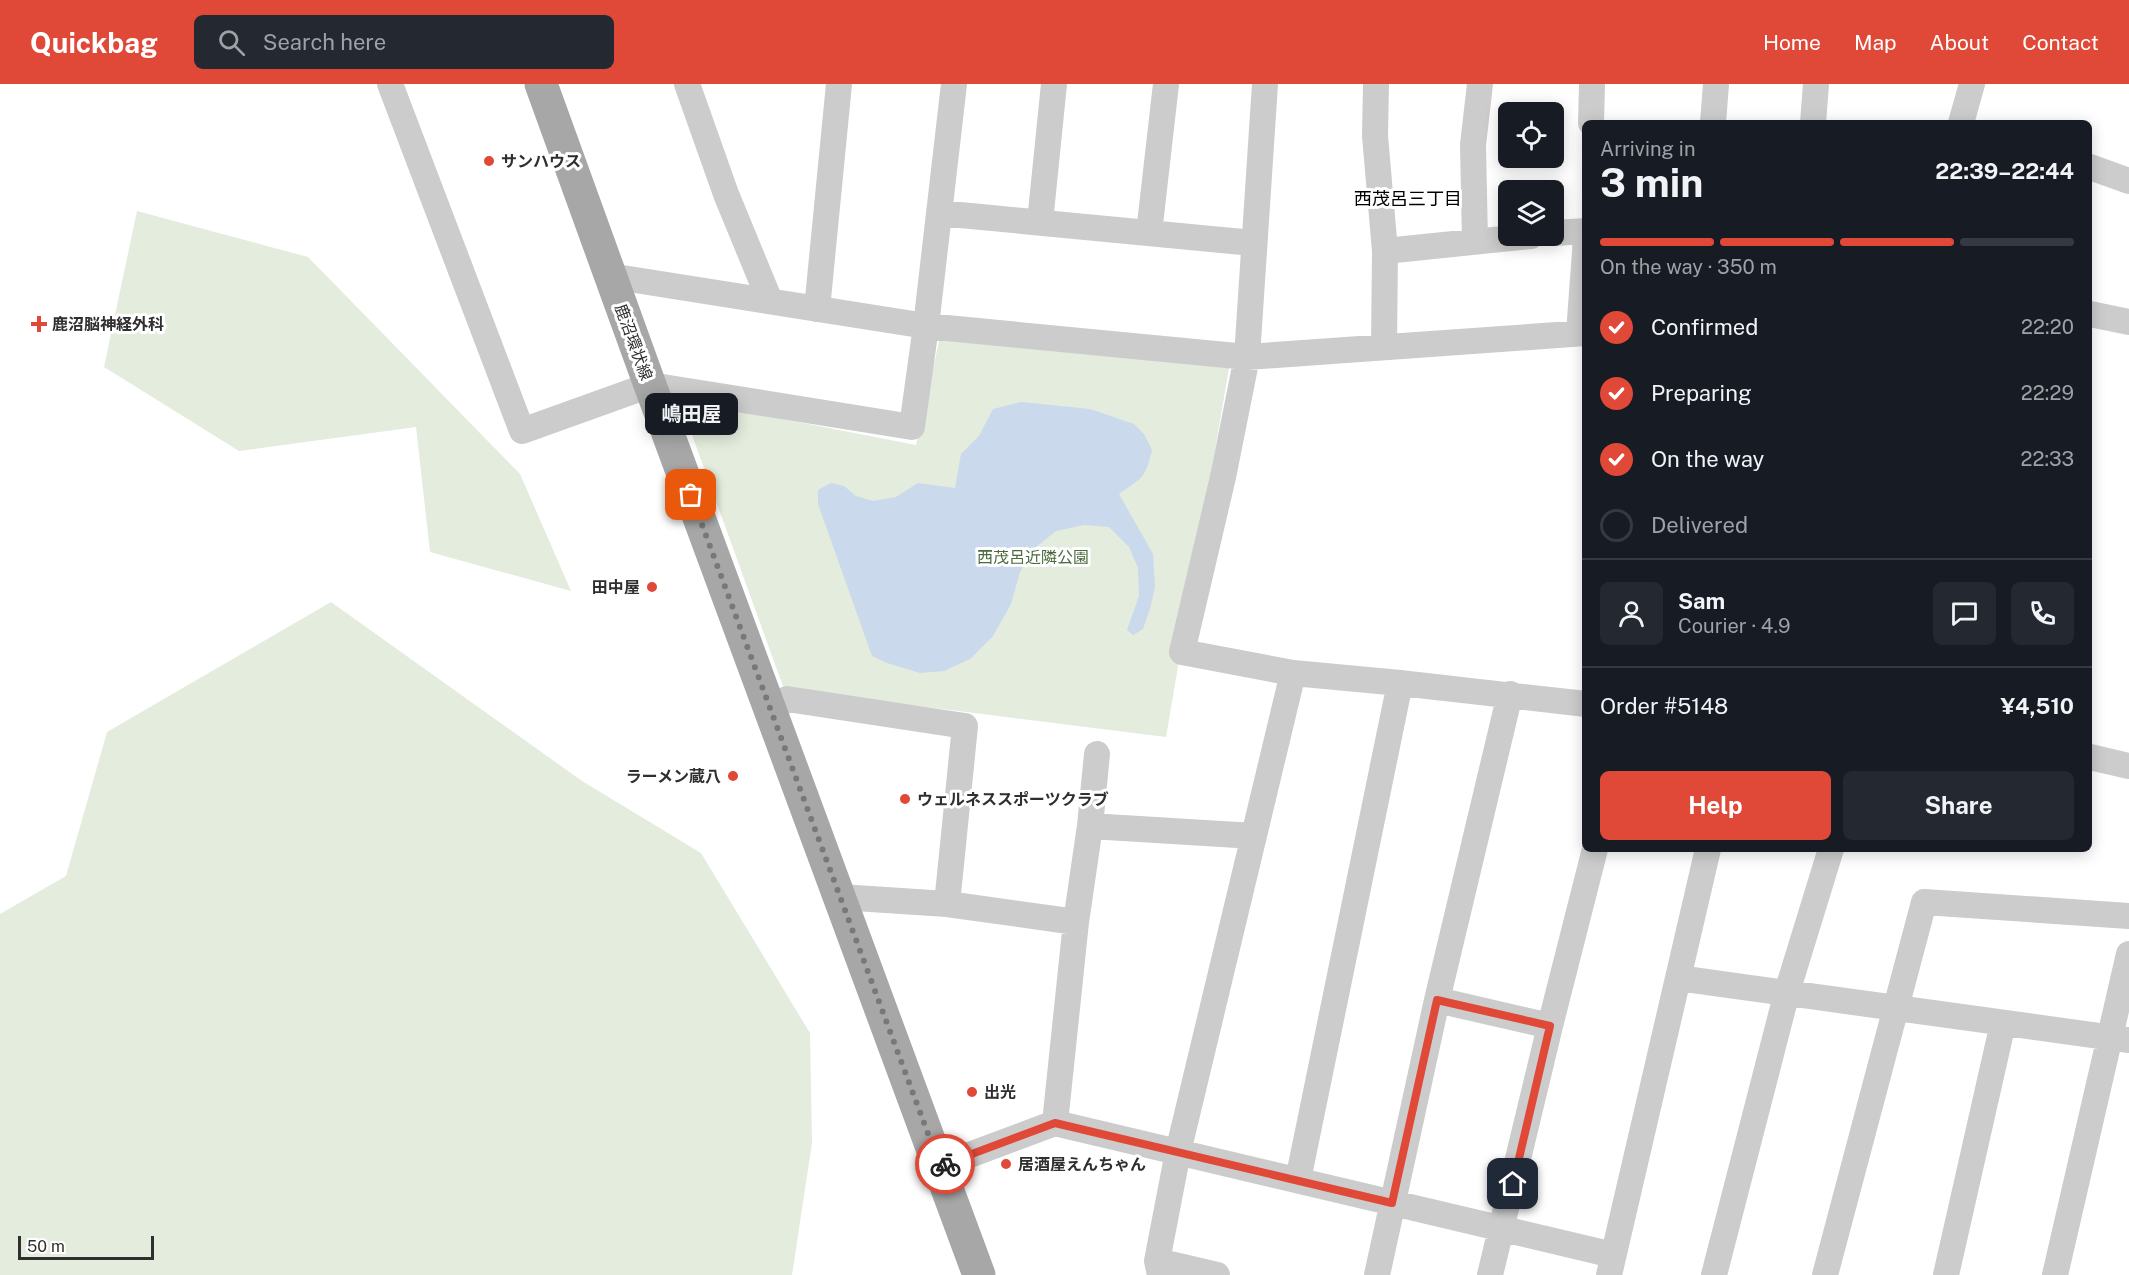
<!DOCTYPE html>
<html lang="en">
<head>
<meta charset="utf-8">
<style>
  :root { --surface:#171b24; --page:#242831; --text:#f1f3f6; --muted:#9ea1a6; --line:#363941; --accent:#e04837 }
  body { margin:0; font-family:"Public Sans","Noto Sans JP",sans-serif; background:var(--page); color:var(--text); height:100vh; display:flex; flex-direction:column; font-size:22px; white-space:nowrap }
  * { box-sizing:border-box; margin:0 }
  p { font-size:20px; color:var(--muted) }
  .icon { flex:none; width:33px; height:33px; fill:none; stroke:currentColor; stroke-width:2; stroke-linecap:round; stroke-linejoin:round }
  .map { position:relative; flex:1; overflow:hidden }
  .side { position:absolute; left:1582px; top:36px; width:510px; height:732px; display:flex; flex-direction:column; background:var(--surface); border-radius:9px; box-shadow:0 3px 15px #0003 }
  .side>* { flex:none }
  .fabs { position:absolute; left:1498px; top:18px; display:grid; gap:12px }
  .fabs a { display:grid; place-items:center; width:66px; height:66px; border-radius:9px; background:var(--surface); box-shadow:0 3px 15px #0003; font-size:30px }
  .scale { position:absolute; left:18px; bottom:15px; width:136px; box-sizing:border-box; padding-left:6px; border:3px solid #2f2f2f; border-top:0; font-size:16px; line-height:21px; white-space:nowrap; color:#2f2f2f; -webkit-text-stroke:4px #fff; paint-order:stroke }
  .pin { position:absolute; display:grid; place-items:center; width:51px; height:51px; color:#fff; margin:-26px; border-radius:12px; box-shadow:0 3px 9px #0006 }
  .courier { position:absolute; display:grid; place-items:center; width:60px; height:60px; margin:-30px; border:4px solid #e04837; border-radius:50%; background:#fff; color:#222; box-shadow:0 2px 8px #0007 }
  .bubble { position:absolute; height:42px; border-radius:9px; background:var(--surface); box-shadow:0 3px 15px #0003; font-size:20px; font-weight:700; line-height:42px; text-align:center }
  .summary em { font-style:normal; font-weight:700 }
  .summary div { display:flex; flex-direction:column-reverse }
  .summary { display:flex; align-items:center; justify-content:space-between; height:102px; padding:0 18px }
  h1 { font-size:39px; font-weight:700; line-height:45px }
  .bar { display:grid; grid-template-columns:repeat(4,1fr); gap:9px 6px; align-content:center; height:72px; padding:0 18px }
  .bar i { height:8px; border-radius:4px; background:var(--line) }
  .bar .current { background:var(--accent) }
  .bar p { grid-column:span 4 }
  .line { display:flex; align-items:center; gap:15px; padding:0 18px; border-top:2px solid var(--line) }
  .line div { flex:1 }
  .round { display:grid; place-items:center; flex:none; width:63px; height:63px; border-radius:9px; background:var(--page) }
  ol { padding:0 18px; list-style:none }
  li { display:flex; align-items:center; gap:18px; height:66px }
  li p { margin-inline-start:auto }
  li .icon { padding:6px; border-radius:50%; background:var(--accent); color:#fff; stroke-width:4 }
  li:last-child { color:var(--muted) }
  li i { width:33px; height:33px; border:3px solid var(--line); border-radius:50% }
  .primary-button { display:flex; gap:12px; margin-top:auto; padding:12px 18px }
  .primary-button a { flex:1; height:69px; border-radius:9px; background:var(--accent); color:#fff; font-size:24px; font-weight:700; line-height:69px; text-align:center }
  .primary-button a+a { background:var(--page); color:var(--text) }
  header { display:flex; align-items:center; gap:36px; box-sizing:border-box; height:84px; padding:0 30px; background:var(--accent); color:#fff }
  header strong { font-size:28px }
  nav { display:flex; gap:33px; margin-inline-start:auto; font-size:21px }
  .search { width:420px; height:54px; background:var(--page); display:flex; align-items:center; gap:15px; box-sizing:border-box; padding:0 21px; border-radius:9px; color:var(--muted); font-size:22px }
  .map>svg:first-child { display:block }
</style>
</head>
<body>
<header>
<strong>Quickbag</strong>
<div class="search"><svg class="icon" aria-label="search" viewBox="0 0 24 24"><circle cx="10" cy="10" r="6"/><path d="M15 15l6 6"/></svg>Search here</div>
<nav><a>Home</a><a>Map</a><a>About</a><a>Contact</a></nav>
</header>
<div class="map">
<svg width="2129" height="1191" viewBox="0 0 2129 1191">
  <rect width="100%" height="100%" fill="#fff"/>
  <path fill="#e3ecdd" d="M137,127L308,173L520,390L571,507L430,468L416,343L239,367L104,283Z
    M940,253L1229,284L1166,653L784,605L679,315L916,361Z
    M331,518L582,697L701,769L810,949L812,1059L792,1191H0V830L66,792L107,648Z"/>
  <path fill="#cad9eb" d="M1021,318L1090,325L1134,340L1144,350L1152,366C1145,395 1143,393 1119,410L1153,470L1155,503L1150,525L1143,545L1133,551L1127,546L1139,512L1138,484L1129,463L1109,443L1084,441L1056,447L1031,467L1020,488L1011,520L993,552L970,575L944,587L920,589L887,579L872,572L818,420V406L831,399L844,402L856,412L873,417L896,413L918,399L955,404L961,370L979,352L993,325Z"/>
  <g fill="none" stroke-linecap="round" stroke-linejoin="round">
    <path stroke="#ccc" stroke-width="26" d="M390,0L522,347L650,301L912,343L926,242L954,0
      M687,0L726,110L770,217
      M1265,0L1247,273L1223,393L1182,568L1293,589L1400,599L1586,620
      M1376,0L1375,52L1385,167L1384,263
      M1591,39L1592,0
      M1713,39L1716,0
      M1813,39L1816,0
      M1961,39L1972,0
      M2090,83L2129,97
      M939,129L1253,159
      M1040,138L1054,0
      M1149,149L1166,0
      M1554,149L1586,147
      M1475,157L1473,61L1480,0
      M1385,167L1531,152
      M610,192L926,242L1247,273L1586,249
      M817,225L839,0
      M2090,230L2129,238
      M1579,249L1586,154
      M769,622L787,615L965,642L947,820
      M2090,673L2129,682
      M1090,742L1254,752
      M840,813L947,820L1076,838
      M1678,894L2129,956
      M1437,916L1550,942
      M1055,1039L1076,838L1090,742L1097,670
      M940,1082L1055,1039L1613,1171
      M1298,1096L1400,599
      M1157,1177L1217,1191
      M1160,1191L1157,1177L1178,1068L1293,589
      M1377,1191L1437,916L1510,610
      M1490,1191L1550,942L1595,765
      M1609,1191L1708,765
      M1714,1191L1787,908L1831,765
      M1825,1191L1924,818L2129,832
      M1946,1191L2003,939
      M2055,1191L2129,870"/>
    <path stroke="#a7a7a7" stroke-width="33" d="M541,0L650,301L979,1191"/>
  </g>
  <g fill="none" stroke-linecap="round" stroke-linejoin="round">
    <path stroke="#787878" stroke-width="6" stroke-dasharray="0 10.8" d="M691,411L940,1082L945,1080"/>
    <path stroke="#e04837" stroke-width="8" d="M945,1080L1055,1039L1392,1119L1437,916L1550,942L1513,1100"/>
  </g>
  <g fill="#e04837" stroke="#fff" stroke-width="2">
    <circle cx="489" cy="77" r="6"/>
    <path d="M36 231h6v6h6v6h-6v6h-6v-6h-6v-6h6z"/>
    <circle cx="652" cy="503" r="6"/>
    <circle cx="733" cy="692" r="6"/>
    <circle cx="905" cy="715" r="6"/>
    <circle cx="972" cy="1008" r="6"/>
    <circle cx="1006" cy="1080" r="6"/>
  </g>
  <g text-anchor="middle" stroke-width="6" stroke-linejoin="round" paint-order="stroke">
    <g font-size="16" font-weight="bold" fill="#2f2f2f" stroke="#fff" text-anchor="start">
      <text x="501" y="83">サンハウス</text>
      <text x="52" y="246">鹿沼脳神経外科</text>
      <text x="640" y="509" text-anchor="end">田中屋</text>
      <text x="721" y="698" text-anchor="end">ラーメン蔵八</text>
      <text x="917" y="721">ウェルネススポーツクラブ</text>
      <text x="984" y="1014">出光</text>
      <text x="1018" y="1086">居酒屋えんちゃん</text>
    </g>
    <g font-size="16" fill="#2f2f2f" stroke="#fff">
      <text transform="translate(634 258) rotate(70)" y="6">鹿沼環状線</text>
    </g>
    <g font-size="16" fill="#4b6a3e" stroke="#fff">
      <text x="1033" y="479">西茂呂近隣公園</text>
    </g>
    <g font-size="18" fill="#000" stroke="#fff">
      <text x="1408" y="121">西茂呂三丁目</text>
    </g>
  </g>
</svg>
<div class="fabs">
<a><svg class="icon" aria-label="locate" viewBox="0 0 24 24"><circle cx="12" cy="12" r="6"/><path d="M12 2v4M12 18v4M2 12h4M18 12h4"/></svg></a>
<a><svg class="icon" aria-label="layers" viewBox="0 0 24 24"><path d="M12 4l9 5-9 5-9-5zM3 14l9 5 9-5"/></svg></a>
</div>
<div class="scale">50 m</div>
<div class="pin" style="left:691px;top:411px;background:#ea580c"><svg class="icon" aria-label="bag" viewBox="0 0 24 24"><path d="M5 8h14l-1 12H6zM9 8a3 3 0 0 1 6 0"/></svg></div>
<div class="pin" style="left:1513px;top:1100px;background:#1f2937"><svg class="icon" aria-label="home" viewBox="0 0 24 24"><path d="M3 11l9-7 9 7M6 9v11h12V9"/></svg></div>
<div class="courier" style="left:945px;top:1080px"><svg class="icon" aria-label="bike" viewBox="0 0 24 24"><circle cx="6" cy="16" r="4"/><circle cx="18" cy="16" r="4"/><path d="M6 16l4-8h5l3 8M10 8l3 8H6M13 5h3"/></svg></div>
<div class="bubble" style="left:645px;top:309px;width:93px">嶋田屋</div>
<section class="side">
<div class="summary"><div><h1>3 min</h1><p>Arriving in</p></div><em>22:39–22:44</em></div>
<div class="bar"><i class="current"></i><i class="current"></i><i class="current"></i><i></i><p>On the way · 350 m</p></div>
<ol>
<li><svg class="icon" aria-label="check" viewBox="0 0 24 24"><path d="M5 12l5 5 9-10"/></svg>Confirmed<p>22:20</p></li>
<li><svg class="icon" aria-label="check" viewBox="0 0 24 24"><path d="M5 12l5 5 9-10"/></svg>Preparing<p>22:29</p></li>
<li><svg class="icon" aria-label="check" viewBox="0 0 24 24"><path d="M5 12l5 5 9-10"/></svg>On the way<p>22:33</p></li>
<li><i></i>Delivered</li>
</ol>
<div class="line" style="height:108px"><a class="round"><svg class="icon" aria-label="person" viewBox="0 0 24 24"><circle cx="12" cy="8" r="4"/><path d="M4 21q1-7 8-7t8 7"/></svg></a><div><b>Sam</b><p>Courier · 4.9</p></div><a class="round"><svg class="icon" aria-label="chat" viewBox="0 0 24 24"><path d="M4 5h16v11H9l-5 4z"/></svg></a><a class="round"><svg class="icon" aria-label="phone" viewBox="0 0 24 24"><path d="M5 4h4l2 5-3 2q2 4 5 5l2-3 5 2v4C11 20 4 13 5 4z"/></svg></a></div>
<div class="line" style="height:78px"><div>Order #5148</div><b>¥4,510</b></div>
<div class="primary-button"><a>Help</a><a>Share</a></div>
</section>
</div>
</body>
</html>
